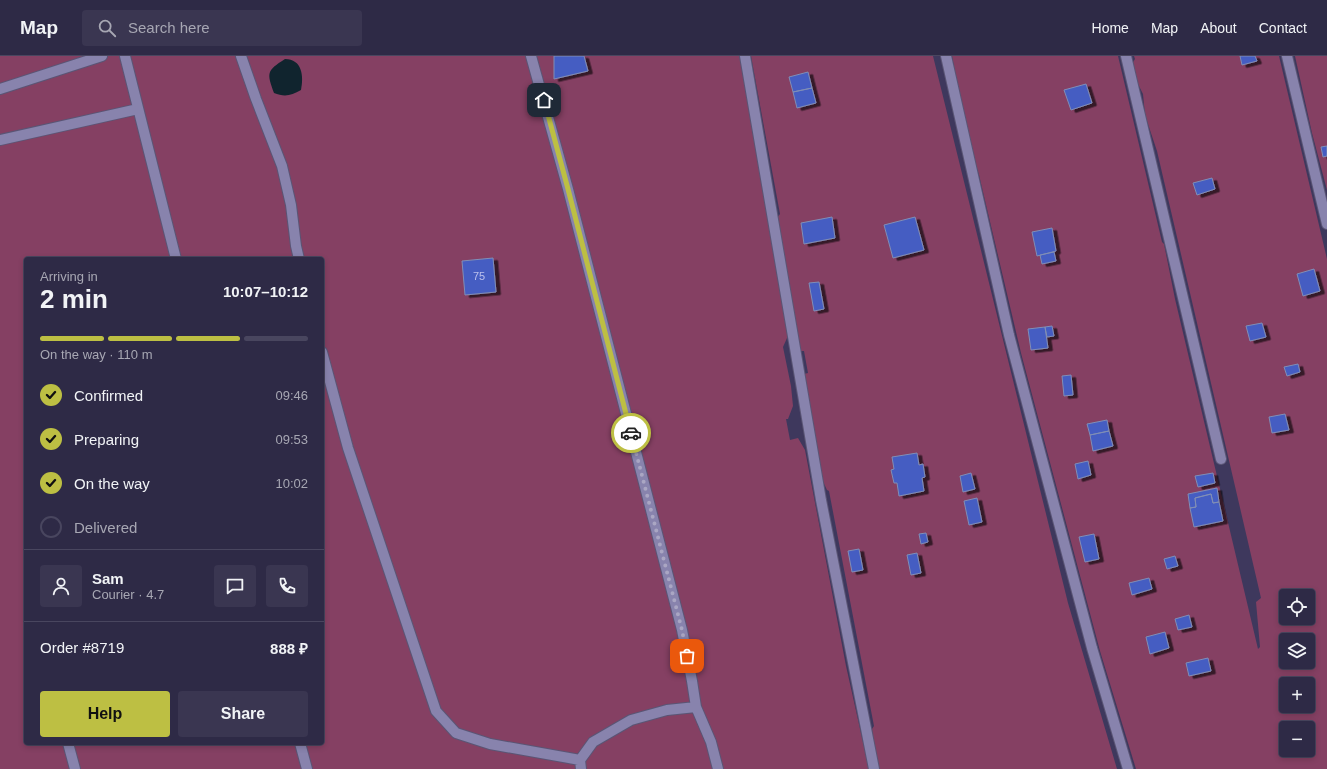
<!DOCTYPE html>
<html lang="en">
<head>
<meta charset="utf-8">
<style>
  :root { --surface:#2e2a46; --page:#3a3651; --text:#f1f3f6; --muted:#a7a7b3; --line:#49465f; --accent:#bdbf43 }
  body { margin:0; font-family:Arial,sans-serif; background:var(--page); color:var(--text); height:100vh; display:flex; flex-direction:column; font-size:15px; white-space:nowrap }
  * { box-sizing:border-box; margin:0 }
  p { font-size:13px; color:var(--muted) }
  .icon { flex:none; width:22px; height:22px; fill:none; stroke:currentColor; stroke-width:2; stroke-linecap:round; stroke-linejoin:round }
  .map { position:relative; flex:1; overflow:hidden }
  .sheet { position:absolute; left:24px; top:201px; width:300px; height:488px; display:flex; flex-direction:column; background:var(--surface); border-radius:4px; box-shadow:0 2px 6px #0003,0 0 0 1px var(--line) }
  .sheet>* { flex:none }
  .fabs { position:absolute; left:1279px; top:533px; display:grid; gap:8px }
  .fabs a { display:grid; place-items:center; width:36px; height:36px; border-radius:4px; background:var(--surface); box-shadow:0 2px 6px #0003,0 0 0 1px var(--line); font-size:20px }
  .pin { position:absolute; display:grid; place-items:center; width:34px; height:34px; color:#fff; margin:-17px; border-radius:8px; box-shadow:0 2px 6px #0006 }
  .courier { position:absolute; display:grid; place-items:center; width:40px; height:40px; margin:-20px; border:3px solid #bdbf43; border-radius:50%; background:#fff; color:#222; box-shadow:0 1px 5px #0007 }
  .head em { font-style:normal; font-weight:600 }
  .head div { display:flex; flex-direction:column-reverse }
  .head { display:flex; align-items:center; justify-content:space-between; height:68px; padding:0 16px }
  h1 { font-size:26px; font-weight:600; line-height:30px }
  .bar { display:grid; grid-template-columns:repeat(4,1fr); gap:6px 4px; align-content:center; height:48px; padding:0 16px }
  .bar i { height:5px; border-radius:3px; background:var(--line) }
  .bar .current { background:var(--accent) }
  .bar p { grid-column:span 4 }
  .line { display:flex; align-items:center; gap:10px; padding:0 16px; border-top:1px solid var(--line) }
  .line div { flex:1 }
  .round { display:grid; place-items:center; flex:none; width:42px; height:42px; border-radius:4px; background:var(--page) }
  ol { padding:0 16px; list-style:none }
  li { display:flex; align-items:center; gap:12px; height:44px }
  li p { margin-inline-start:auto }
  li .icon { padding:4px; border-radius:50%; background:var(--accent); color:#111; stroke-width:4 }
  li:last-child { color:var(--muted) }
  li i { width:22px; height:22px; border:2px solid var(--line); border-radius:50% }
  .primary-button { display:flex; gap:8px; margin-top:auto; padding:8px 16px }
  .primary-button a { flex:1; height:46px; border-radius:4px; background:var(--accent); color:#111; font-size:16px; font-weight:600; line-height:46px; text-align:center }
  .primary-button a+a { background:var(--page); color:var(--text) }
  header { display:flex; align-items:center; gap:24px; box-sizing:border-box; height:56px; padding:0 20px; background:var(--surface); border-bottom:1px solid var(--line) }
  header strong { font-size:19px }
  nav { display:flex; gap:22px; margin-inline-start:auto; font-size:14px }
  .search { width:280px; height:36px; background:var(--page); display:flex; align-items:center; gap:10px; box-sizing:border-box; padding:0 14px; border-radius:4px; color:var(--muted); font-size:15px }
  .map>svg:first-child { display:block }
</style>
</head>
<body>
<header>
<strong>Map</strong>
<div class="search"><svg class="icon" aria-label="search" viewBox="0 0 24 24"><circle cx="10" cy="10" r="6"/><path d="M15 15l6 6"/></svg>Search here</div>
<nav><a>Home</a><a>Map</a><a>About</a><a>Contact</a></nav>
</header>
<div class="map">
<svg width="1327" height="713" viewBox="0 0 1327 713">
  <defs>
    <filter id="shadow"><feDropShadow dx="4.5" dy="2.5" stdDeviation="0" flood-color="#0009"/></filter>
  </defs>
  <rect width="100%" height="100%" fill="#3e385d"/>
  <path fill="#854063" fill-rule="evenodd" d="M0,0H750L742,11L767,154L778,225L787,270V282L783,291L791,330L793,350L788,363H786L790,384L798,382L805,394L846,610L869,713H0ZM26,203H322V687H26Z
    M751,0H933L1068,547L1117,713H878L874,692L872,673L874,670L829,435L827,434L819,417L804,318L808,317L804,295H799L774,166L780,158Z
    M952,0H1118L1162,186L1164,188L1175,243L1258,593L1260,591L1256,546L1261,542L1157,95L1145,59L1143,38L1135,22L1132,8L1135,3L1134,0H1279L1327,203V713H1136L1100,595L1021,297L979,119L966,78ZM1286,540H1308V562H1286ZM1286,584H1308V606H1286ZM1286,628H1308V650H1286ZM1286,672H1308V694H1286Z
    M1295,0H1327V134L1312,77Z"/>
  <path fill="#10242e" d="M285,3C302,3 304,20 301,34C291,40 284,41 274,37C267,17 266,15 285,3Z"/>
  <path fill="#455dc2" stroke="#808eb6" filter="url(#shadow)" d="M554,0H584L588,15L554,23Z
    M1240,0H1255L1257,5L1242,9Z
    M808,16L812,32L793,36L789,21Z
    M1086,28L1092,47L1071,54L1064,34Z
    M812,32L816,47L797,52L793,36Z
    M1327,90V100L1323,101L1321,91Z
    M1212,122L1215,133L1197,139L1193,127Z
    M832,161L835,182L804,188L801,167Z
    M915,161L924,194L893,202L884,169Z
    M1052,172L1056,195L1037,200L1032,176Z
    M1054,196L1056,205L1042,208L1040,199Z
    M493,202L496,236L465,239L462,205Z
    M1314,213L1320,235L1303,240L1297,218Z
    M819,226L824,253L814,255L809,227Z
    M1262,267L1266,281L1250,285L1246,270Z
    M1052,270L1054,280L1047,281L1045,271Z
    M1045,271L1048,292L1031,294L1028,273Z
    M1298,308L1300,316L1287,320L1284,311Z
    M1071,319L1073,339L1064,340L1062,320Z
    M1285,358L1289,374L1272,377L1269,361Z
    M1107,364L1109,375L1090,379L1087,368Z
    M1109,375L1113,390L1093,395L1090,379Z
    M917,397L919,409L923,408L925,421L922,422L924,435L899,440L897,427H894L891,414L894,413L892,401Z
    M1088,405L1091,419L1078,423L1075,408Z
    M971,417L975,433L963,436L960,420Z
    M1213,417L1215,427L1198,431L1195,420Z
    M1217,432L1219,446L1213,447L1211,438L1195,442L1196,451L1190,452L1188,438Z
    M1211,438L1213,447L1219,446L1223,465L1194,471L1190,452L1196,451L1195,442Z
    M977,442L982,466L969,469L964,445Z
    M926,477L928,486L921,488L919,478Z
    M1094,478L1099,503L1085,506L1079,481Z
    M859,493L863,514L852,516L848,495Z
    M917,497L921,517L911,519L907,499Z
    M1175,500L1178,510L1167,513L1164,503Z
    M1149,522L1152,533L1132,539L1129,527Z
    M1189,559L1192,571L1178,574L1175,563Z
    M1165,576L1169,592L1150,598L1146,581Z
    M1208,602L1211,615L1189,620L1186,607Z"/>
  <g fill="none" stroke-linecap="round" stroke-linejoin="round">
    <defs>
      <path id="minor" d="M125,0L176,203
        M241,0L256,43L282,110L291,149L296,190L299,203
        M531,0L568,133L682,574L692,625L696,651L711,686L718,713
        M745,0L821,444L874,713
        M946,0L1009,279L1092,592L1128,713
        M1126,0L1221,403
        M1287,0L1327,168
        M0,33L102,0
        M0,84L138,53
        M322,296L348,392L436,655L456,677L490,688L580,704
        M68,687L75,713
        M300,687L307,713
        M581,713L580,704L593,686L631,664L667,654L696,651"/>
    </defs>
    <use href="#minor" stroke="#5a5575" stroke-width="12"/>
    <use href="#minor" stroke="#8883ad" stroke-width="10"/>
  </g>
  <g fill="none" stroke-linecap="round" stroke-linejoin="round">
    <path stroke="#aaa6c3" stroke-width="4" stroke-dasharray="0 7.2" d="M631,377L682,574L687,600"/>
    <path stroke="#bdbf43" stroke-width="5" d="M544,44L568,133L631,377"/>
  </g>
  <g text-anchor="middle" stroke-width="4" stroke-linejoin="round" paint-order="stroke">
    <g font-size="11" fill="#bcc1ec">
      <text x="479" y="224">75</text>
    </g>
  </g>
</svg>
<div class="fabs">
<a><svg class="icon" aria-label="locate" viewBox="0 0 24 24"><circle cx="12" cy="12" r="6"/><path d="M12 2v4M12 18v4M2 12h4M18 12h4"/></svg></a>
<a><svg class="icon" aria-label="layers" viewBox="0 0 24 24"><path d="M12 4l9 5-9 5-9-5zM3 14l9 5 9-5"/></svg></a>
<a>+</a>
<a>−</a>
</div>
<div class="pin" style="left:687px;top:600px;background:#ea580c"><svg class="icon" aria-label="bag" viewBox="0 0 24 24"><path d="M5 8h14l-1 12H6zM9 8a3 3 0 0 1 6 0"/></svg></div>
<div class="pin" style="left:544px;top:44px;background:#1f2937"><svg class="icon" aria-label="home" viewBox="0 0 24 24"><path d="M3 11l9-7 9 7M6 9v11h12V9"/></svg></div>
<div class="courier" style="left:631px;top:377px"><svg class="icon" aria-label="car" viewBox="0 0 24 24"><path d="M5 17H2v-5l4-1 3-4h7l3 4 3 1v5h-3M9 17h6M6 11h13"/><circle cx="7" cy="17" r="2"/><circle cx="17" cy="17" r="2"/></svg></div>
<section class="sheet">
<div class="head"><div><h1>2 min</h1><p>Arriving in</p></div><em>10:07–10:12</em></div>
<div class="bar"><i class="current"></i><i class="current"></i><i class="current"></i><i></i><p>On the way · 110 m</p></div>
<ol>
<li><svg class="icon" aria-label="check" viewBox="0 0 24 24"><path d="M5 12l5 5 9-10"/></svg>Confirmed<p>09:46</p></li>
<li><svg class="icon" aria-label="check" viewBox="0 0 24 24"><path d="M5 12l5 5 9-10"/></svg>Preparing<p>09:53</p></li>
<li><svg class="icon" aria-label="check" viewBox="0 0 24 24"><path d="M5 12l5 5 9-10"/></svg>On the way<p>10:02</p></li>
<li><i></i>Delivered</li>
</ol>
<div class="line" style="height:72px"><a class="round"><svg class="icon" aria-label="person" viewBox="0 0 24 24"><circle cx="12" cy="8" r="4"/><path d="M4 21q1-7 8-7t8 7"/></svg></a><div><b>Sam</b><p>Courier · 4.7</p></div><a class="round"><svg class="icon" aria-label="chat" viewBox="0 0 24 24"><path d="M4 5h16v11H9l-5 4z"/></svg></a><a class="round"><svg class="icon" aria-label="phone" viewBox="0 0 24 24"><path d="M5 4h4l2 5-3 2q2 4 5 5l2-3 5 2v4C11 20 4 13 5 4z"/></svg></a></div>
<div class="line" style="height:52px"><div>Order #8719</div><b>888 ₽</b></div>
<div class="primary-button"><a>Help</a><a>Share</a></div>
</section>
</div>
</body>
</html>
